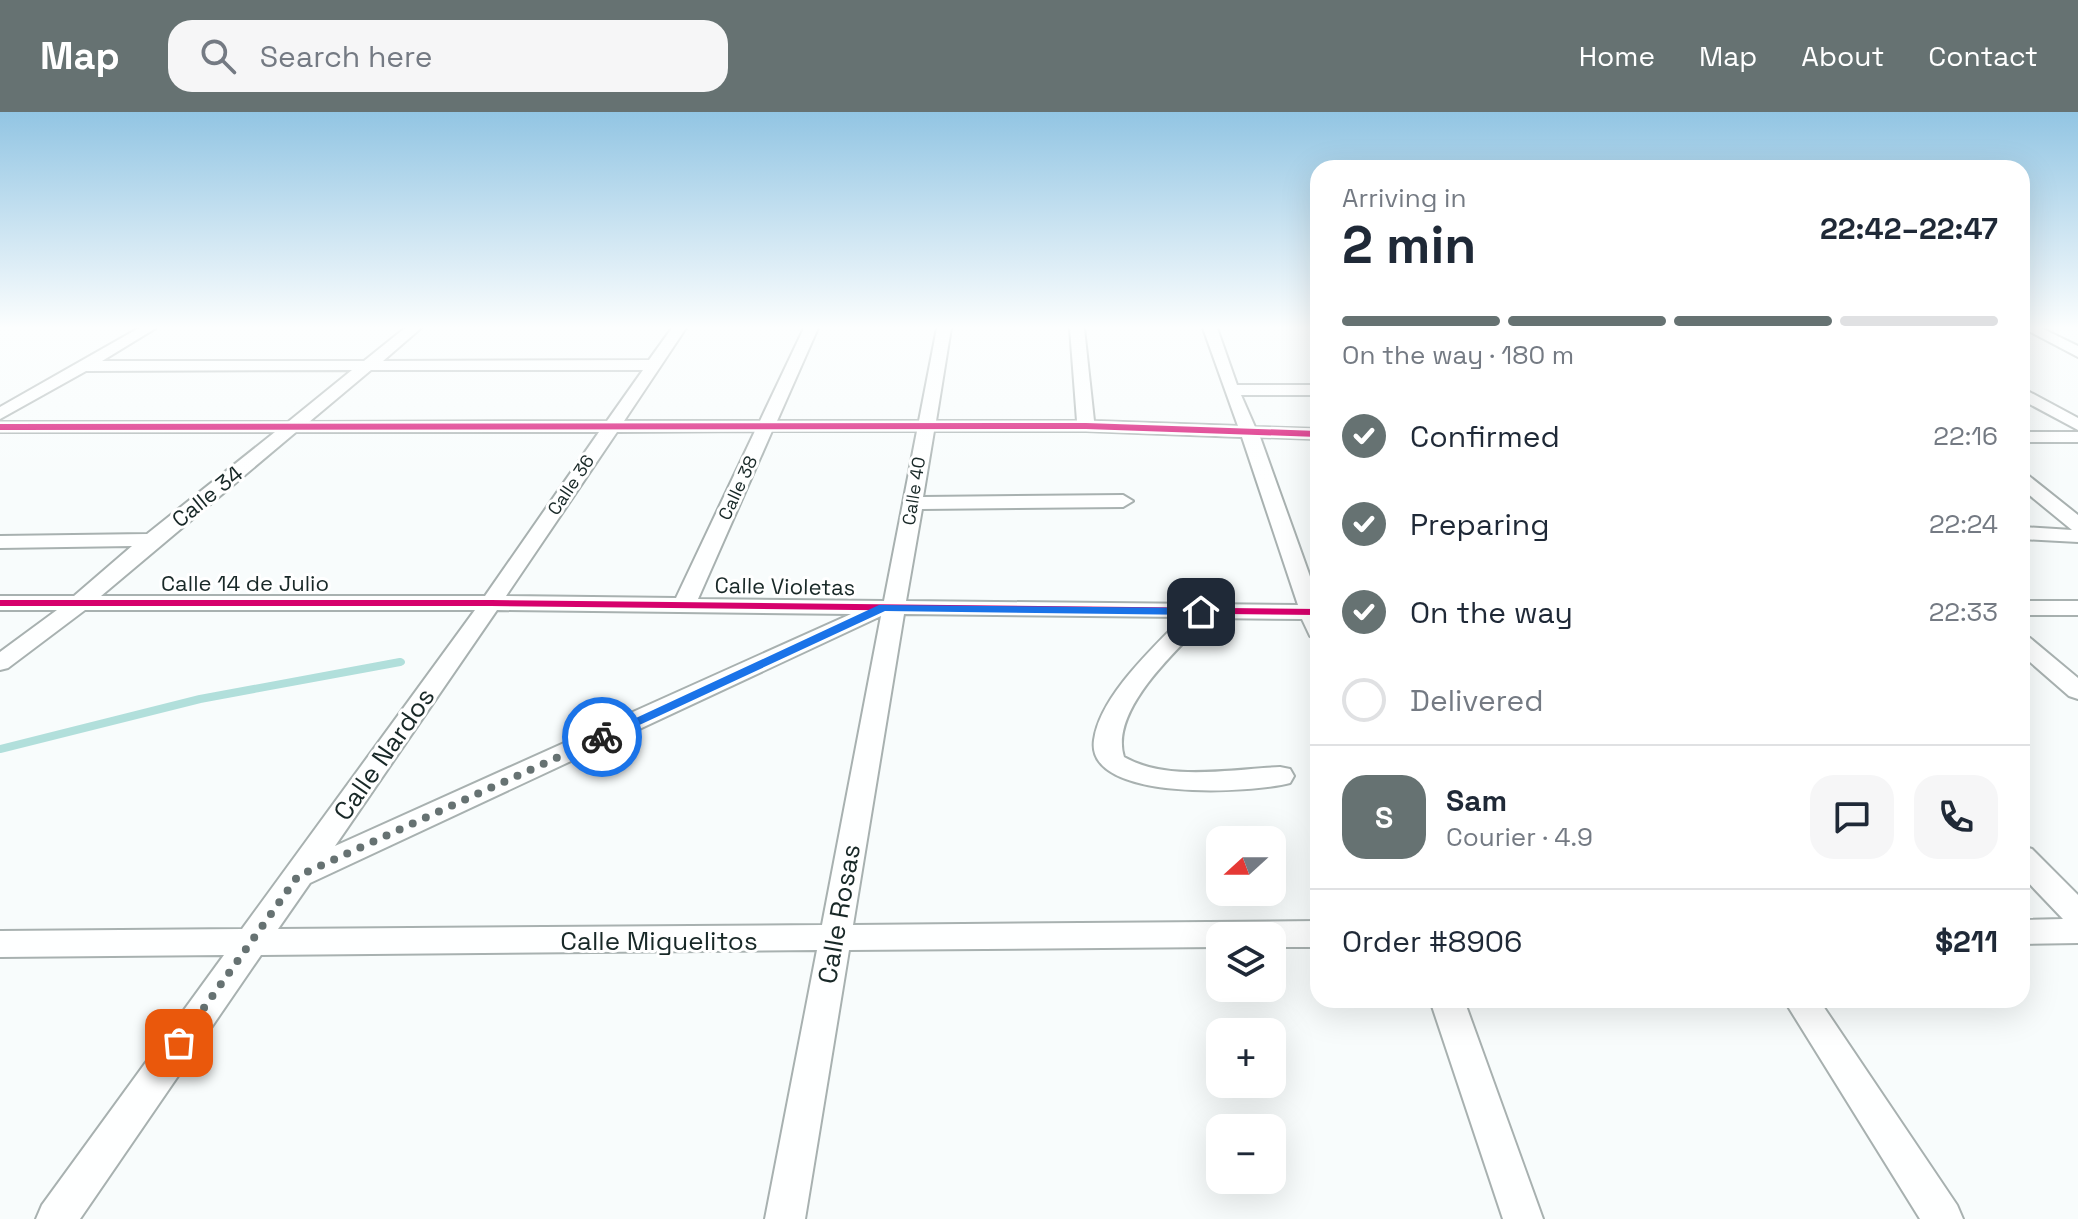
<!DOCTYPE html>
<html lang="en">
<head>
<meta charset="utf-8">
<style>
  :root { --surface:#fff; --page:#f6f6f7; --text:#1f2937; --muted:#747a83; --line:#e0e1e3; --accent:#667272 }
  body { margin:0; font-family:"Space Grotesk",sans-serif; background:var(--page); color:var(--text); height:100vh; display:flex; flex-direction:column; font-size:30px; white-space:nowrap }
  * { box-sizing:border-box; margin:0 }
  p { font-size:26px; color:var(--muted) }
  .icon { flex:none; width:44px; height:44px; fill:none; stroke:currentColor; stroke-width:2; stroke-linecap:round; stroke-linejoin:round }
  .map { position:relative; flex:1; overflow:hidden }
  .panel { position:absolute; left:1310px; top:48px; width:720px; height:848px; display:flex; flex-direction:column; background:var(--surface); border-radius:24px; box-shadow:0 8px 32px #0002 }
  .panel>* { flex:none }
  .needle { width:52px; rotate:249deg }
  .fabs { position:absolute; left:1206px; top:714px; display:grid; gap:16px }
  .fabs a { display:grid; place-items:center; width:80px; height:80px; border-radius:16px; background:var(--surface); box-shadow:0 8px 32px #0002; font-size:40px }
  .pin { position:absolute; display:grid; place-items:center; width:68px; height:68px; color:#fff; margin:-34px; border-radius:16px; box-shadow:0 4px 12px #0006 }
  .courier { position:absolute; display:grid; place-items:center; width:80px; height:80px; margin:-40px; border:6px solid #1a73e8; border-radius:50%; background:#fff; color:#222; box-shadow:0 2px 10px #0007 }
  .summary em { font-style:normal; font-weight:600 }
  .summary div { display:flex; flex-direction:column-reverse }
  .summary { display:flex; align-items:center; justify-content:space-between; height:136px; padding:0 32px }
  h1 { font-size:52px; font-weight:600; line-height:60px }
  .bar { display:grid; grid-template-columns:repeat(4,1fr); gap:12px 8px; align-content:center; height:96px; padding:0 32px }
  .bar i { height:10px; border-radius:6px; background:var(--line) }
  .bar .current { background:var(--accent) }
  .bar p { grid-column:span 4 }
  .line { display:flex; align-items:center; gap:20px; padding:0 32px; border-top:2px solid var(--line) }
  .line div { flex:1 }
  .round { display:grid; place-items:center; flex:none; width:84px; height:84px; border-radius:24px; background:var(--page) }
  ol { padding:0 32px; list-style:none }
  li { display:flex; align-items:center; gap:24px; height:88px }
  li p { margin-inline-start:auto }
  li .icon { padding:8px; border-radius:50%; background:var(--accent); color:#fff; stroke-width:4 }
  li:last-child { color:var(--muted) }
  li i { width:44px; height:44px; border:4px solid var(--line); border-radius:50% }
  header { display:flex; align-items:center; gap:48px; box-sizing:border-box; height:112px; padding:0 40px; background:var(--accent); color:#fff }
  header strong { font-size:38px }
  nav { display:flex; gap:44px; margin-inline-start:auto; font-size:28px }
  .search { width:560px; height:72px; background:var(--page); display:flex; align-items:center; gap:20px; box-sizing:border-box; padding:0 28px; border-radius:24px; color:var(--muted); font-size:30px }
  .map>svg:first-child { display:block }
</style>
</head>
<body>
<header>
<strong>Map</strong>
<div class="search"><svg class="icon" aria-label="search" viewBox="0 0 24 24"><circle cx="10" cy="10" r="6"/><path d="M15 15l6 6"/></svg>Search here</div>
<nav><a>Home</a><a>Map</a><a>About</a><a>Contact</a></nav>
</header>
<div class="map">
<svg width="2078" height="1107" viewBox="0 0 2078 1107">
  <rect width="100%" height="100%" fill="#f8fcfc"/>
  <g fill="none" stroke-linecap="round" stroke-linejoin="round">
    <path stroke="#b1dfdb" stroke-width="6" d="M387,552L402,550"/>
    <path stroke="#b1dfdb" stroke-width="8" d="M0,637L200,587L400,550"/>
    <defs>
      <path id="minor" d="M139,216H156L102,249H364L405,216H421L383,249L649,248L672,216H686L624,309H760L804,216H818L777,309H919L937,216H951L936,309H1077L1070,216H1084L1094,309L1238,314L1203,216H1217L1237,273H1318V283H1241L1255,315L1318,317V327L1260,325L1318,487V526L1310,524L1302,507L1208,506C1178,537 1109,598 1124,645C1168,670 1231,657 1280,655L1290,657L1294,664L1290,671C1253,681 1085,691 1094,628C1100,584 1153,536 1183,505L904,502L853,813L1318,809V835H1272V824H1220V835L849,838L805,1107H765L817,838L261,843L80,1107H36L42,1093L224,843L0,845V819L242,817L475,498H85L8,556L0,558V540L57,498H0V484H74L132,434L0,436V424L147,422L275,320H0V310H288L352,258L86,259L0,307V295ZM371,258H643L607,309L309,310ZM755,319L676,486L506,484L617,320ZM772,319H917L884,489L698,487ZM934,319H1086L1242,325L1298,493L906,489L922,397L1123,395L1133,389L1123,383L923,385ZM296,320H599L485,484H101ZM497,498L851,502L335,734ZM881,504L822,813L278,817L310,771Z
        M2023,216H2041L2078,234V245Z
        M2022,276L2078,306V318L2022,288Z
        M2022,320H2078V330H2022Z
        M2022,362L2029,364L2078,403V430L2022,427V415L2072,418L2022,377Z
        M2022,489H2078V503H2022Z
        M2022,524L2030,526L2078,566V587L2069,584L2022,543Z
        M2022,734L2032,737L2078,783V831L2022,832V808L2063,807L2022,764Z
        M1430,888H1464L1543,1107H1503Z
        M1784,888H1819L1957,1093L1963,1107H1920Z"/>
    </defs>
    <use href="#minor" stroke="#a8b1b0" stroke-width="4"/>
    <use href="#minor" fill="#feffff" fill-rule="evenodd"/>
    <defs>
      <path id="cycleway" d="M1086,311L1318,319V325L1086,317L0,318V312Z
        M0,488H491L1318,497V503L491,494H0Z"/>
    </defs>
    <use href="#cycleway" stroke="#fff" stroke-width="5"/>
    <use href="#cycleway" fill="#d6006c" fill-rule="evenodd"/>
  </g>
  <linearGradient id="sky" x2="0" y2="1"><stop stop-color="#92c5e3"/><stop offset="0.58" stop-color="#fcfefe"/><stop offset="1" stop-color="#fcfefe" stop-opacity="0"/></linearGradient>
  <rect width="2078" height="371" fill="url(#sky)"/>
  <path fill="#1a73e8" d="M879,493L1201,496L1207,500L1201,503L885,499L607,628H597L595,625Z"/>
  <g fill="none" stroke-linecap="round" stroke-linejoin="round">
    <path stroke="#667272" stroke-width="8" stroke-dasharray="0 14.4" d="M179,931L298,764L602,625"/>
  </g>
  <g text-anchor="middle" stroke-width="6" stroke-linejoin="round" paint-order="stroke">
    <g font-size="18" fill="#182827" stroke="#fff">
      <text transform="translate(571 373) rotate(-56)" y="6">Calle 36</text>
      <text transform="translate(738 376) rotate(-65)" y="6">Calle 38</text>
      <text transform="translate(914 379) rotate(-81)" y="6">Calle 40</text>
    </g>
    <g font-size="22" fill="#182827" stroke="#fff">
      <text transform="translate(207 384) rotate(-39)" y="8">Calle 34</text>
      <text x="245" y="479">Calle 14 de Julio</text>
      <text transform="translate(785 474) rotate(1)" y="8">Calle Violetas</text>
    </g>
    <g font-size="26" fill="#182827" stroke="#fff">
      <text transform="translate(384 642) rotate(-55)" y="9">Calle Nardos</text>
      <text transform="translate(839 802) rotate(-80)" y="9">Calle Rosas</text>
      <text x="659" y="838">Calle Miguelitos</text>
    </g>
  </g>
</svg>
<div class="fabs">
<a><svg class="needle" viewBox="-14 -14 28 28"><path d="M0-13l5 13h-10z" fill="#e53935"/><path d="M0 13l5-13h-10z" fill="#747a83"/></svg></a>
<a><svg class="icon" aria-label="layers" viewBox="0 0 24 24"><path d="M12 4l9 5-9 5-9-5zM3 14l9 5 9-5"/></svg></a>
<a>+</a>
<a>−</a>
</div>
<div class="pin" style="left:179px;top:931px;background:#ea580c"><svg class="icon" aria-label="bag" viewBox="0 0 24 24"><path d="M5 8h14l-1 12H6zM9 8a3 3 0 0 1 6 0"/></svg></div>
<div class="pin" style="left:1201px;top:500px;background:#1f2937"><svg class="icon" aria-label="home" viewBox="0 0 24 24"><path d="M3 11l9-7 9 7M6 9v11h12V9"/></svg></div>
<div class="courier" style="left:602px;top:625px"><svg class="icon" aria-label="bike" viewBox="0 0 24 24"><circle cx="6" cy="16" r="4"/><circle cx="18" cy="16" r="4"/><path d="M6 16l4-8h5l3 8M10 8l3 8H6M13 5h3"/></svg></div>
<section class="panel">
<div class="summary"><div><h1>2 min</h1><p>Arriving in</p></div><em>22:42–22:47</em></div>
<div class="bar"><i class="current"></i><i class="current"></i><i class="current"></i><i></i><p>On the way · 180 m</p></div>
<ol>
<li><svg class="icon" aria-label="check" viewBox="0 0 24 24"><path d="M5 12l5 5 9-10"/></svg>Confirmed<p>22:16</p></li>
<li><svg class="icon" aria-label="check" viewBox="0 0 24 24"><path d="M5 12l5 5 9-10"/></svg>Preparing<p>22:24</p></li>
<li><svg class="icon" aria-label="check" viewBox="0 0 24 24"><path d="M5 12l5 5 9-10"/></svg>On the way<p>22:33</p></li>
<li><i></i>Delivered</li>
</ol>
<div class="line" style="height:144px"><b class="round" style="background:var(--accent);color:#fff">S</b><div><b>Sam</b><p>Courier · 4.9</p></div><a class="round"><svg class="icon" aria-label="chat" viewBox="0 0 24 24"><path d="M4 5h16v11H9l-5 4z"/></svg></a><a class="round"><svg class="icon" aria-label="phone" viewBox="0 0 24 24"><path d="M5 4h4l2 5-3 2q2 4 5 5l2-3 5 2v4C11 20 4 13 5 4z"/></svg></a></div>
<div class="line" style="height:104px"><div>Order #8906</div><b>$211</b></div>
</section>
</div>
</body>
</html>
